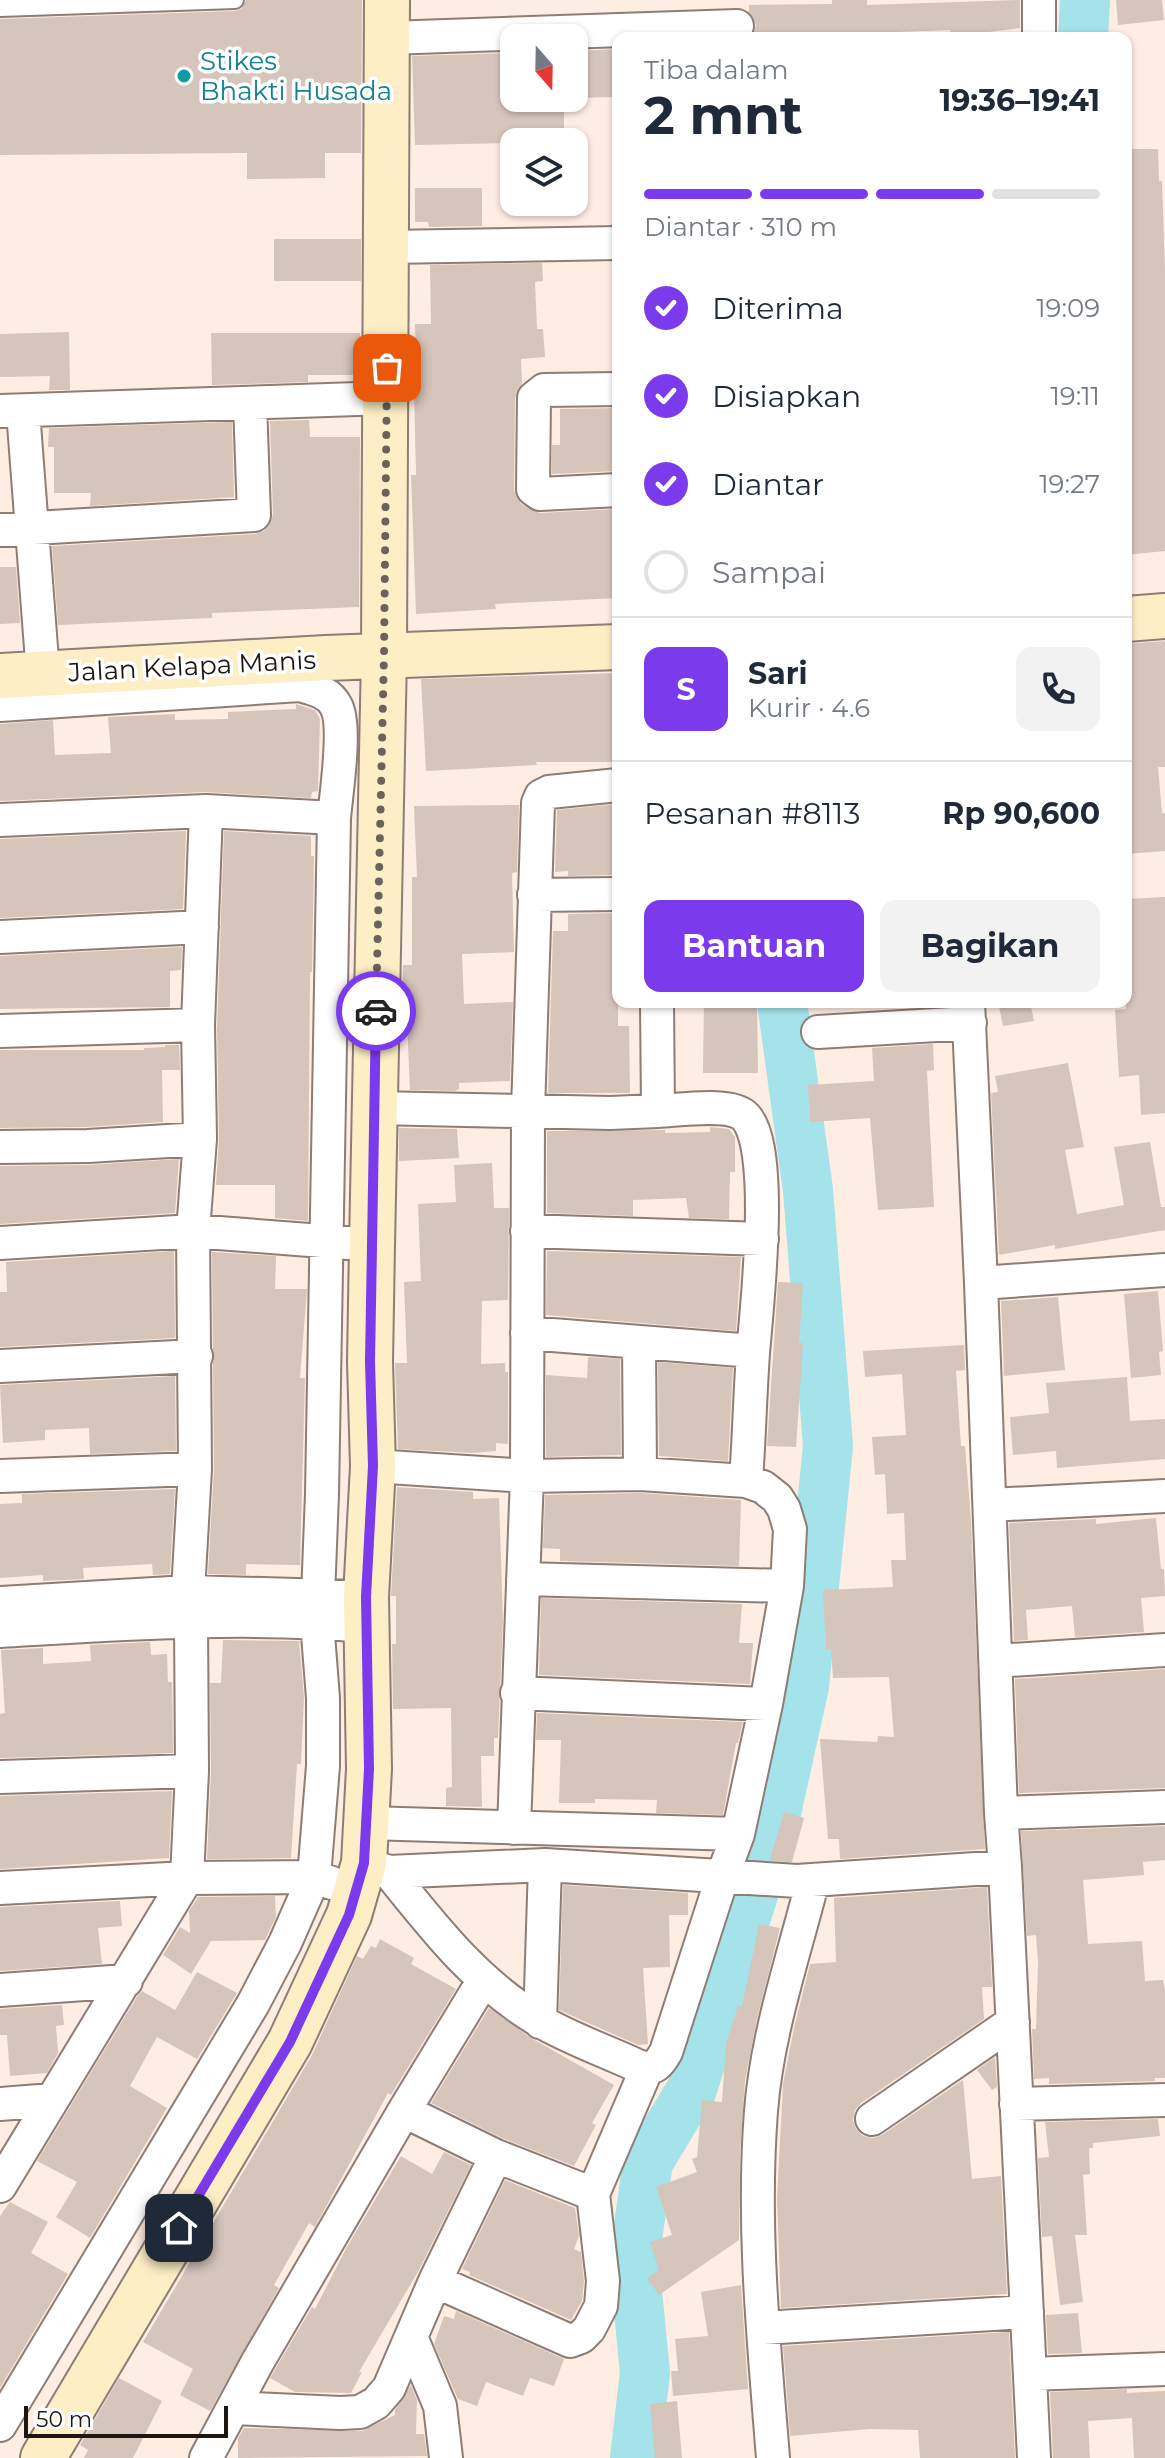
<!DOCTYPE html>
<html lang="id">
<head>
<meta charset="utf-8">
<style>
  :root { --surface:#fff; --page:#f2f2f3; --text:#1f2937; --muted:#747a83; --line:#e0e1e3; --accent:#7c3aed }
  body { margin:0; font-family:Montserrat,sans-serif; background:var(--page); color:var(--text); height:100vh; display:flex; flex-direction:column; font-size:30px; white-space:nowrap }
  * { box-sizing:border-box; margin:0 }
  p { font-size:26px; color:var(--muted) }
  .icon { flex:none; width:44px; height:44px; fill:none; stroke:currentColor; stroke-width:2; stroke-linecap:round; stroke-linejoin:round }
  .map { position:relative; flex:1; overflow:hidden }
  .details { position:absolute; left:612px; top:32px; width:520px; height:976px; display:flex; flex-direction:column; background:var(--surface); border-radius:16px; box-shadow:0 2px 6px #0004 }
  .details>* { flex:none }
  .needle { width:52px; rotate:160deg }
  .buttons { position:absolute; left:500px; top:24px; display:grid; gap:16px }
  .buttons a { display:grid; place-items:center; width:88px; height:88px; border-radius:16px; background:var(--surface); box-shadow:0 2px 6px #0004; font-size:40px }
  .scale { position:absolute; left:24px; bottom:20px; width:204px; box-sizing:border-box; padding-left:8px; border:4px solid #1d1713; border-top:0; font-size:22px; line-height:28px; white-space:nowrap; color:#1d1713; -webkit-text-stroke:6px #fff; paint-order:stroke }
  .pin { position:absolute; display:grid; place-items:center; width:68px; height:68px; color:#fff; margin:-34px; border-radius:16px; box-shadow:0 4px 12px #0006 }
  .courier { position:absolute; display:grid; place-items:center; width:80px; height:80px; margin:-40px; border:6px solid #7c3aed; border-radius:50%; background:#fff; color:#222; box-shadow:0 2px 10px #0007 }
  .headline em { font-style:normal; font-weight:700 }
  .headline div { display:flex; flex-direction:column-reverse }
  .headline { display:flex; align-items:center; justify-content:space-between; height:136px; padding:0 32px }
  h1 { font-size:52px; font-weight:700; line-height:60px }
  .bar { display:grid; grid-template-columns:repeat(4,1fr); gap:12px 8px; align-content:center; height:96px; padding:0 32px }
  .bar i { height:10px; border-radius:6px; background:var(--line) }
  .bar .current { background:var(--accent) }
  .bar p { grid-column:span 4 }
  .line { display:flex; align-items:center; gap:20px; padding:0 32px; border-top:2px solid var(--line) }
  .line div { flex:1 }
  .round { display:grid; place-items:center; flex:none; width:84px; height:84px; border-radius:16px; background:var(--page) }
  ol { padding:0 32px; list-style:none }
  li { display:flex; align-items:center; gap:24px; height:88px }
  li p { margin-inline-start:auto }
  li .icon { padding:8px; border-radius:50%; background:var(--accent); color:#fff; stroke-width:4 }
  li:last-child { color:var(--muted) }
  li i { width:44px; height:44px; border:4px solid var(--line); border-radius:50% }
  .button { display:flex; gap:16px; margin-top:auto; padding:16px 32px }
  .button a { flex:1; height:92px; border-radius:16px; background:var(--accent); color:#fff; font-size:32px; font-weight:700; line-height:92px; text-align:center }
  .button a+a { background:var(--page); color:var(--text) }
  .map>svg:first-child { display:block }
</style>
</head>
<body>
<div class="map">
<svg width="1165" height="2458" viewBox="0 0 1165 2458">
  <rect width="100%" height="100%" fill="#feede3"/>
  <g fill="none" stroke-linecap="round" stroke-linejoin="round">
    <path stroke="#a3e3e9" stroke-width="50" d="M1083,38L1085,0
      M635,2458L645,2373L634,2260L648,2162L692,2089L770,1840L804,1686L828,1446L808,1190L782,1002"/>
  </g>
  <path fill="#d6c5bb" d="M246,0H362L361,153H325V178L247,179V153L0,155V19L235,11L241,9Z
    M832,0H867V5L1020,0V28L951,37L950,30L868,33V38H836V32H754L756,25L749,12V5L832,4Z
    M1116,0H1162L1164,20L1118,25Z
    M618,49V97L574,98V51Z
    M514,53V98H564V142L415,145L412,56Z
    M1126,149H1158L1159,181H1162L1165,270V551L1126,555Z
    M415,188H482V226L429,227L428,222H415Z
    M274,239H361V281H274Z
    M542,263L543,281L535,282L537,329H543L545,357L521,359L522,383L515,398L514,490L521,504L540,513L615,509L618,598L495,604L496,609L416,614L411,475H416L414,389H417L415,324H431L430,265Z
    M69,332L70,390H49L50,376L0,377V334Z
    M211,333H360V375H308V382L212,385Z
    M618,408V471L552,474V445H560V409Z
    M309,420L310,437H360L359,607L212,613V618L58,625L52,546L255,534L264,531L270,524L273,514L270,421Z
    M232,422L234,497L90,506L91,493H54V447H48L49,428Z
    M0,567H16L20,623L0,624Z
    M1165,641V767H1158L1162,813H1165V851L1126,854V644Z
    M618,673V762H536L537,765L426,771L421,679Z
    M296,704L315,710L320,719L318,791L312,792L311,798L205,792L0,801V724L53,720L55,755L111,753L108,717L175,714V720L228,719V712L296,709Z
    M618,804V875L568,876V871L555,872L557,810Z
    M519,805L517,872L512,873L514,952L462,954L464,1004L513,1002L510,1081L459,1083V1089L455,1091L410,1090L406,999H402L403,965H412V877H417L414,806Z
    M186,831L183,909L0,918V839Z
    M224,831L311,836V856H314L312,972H310L308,1221L275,1218V1185H216L219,1139L217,1028Z
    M1165,897V1113L1141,1115L1139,1075L1119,1077L1115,1010L1126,1009V949L1128,948L1126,899Z
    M618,913V1026H629L630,1093H548L553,931H568V914Z
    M182,947L181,970L170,971V1007L0,1009V956Z
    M704,1002H757L758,1073H703Z
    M998,1002H1030L1034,1021L1003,1026Z
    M933,1044L934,1070L927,1071L934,1207L878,1210L870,1118L810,1122L808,1085L874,1081L872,1048Z
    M165,1045H179L180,1070H162L163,1122L87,1127L0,1128V1050H144V1048L165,1047Z
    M1068,1063L1084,1147L1065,1150L1077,1214L1124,1205L1114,1147L1150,1142L1161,1207H1165V1230L1055,1249V1245L999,1255L991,1093L998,1092L995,1076Z
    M710,1127L729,1129L735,1137V1172H730L729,1219L689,1218L686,1198L633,1200V1216L547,1213V1131L665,1130V1133L710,1132Z
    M399,1128L457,1129L459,1158L399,1161Z
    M179,1159L175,1213L0,1224V1166L88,1165Z
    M492,1163L494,1208H509L508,1300L482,1301L481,1364L505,1363V1372H508V1444L496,1443V1451L473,1453L398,1449L395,1363H407L404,1282L421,1281L418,1204L456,1202L454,1165Z
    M174,1251L175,1338L0,1347V1292H7L6,1262Z
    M547,1251L741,1257L736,1331L546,1315Z
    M212,1252L276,1256L275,1289H307L300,1378H305L300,1565L246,1564V1575L208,1574L214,1469Z
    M778,1282L803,1283L799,1343H803L796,1447L767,1446Z
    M1158,1291L1163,1351L1159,1352L1161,1375L1131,1378L1124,1294Z
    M1058,1297L1065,1370L1004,1376L1001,1301Z
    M964,1345L965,1370L956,1371L961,1446H965L971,1520L985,1849L840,1859L839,1839H828L820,1739L877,1742L878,1736L894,1737L889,1677L833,1678L831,1649L826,1650L823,1590L893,1587L891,1560H906L904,1513L887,1514L885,1474L875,1475L872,1437L906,1435L902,1374L865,1377L863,1351Z
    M588,1357L620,1359L621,1455L546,1457V1375L587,1378Z
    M658,1362L733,1368L728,1461L659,1456Z
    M175,1376L176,1451L90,1454L89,1428L45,1430V1440L3,1443L0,1385Z
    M1127,1377L1130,1421L1165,1419V1459L1057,1468L1056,1451L1013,1455L1010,1417L1049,1413L1046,1383Z
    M397,1487L473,1492V1499L499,1498L503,1621L498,1738H494V1756H481L482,1807L446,1806V1788L452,1787L451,1708L393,1709L392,1644H396V1596H391Z
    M175,1489L170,1574L153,1575L152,1564L83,1568L84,1579L43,1581V1575L0,1578V1504L22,1503V1494Z
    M640,1493L741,1500L739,1566L560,1561V1549L543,1548L545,1495Z
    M1156,1518L1161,1569H1164L1165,1596L1141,1598L1144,1632L1075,1637L1072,1606L1026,1610L1028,1640L1014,1641L1009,1523L1096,1519V1524Z
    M541,1598L742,1604L739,1643H753L750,1684L539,1675Z
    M223,1640L299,1641L304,1697L301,1764H297L291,1858L207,1859L211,1771L210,1683H221Z
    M150,1642L151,1655L167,1654L168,1682H172L173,1753L0,1758V1714L5,1713L1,1650L43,1648V1664L91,1661L90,1645Z
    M1165,1669V1788L1019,1793L1015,1679Z
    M537,1713L743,1722L738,1743H736L723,1815L656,1813L657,1800L595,1799V1803H559L561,1740H536Z
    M172,1791L169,1858L0,1869V1796Z
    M784,1812L804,1818L792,1862L770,1860Z
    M1165,1826V1860L1143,1862L1144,1875L1083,1880L1088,1944L1142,1941L1145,1981L1163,1980L1165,1990V2078H1155V2081L1049,2084V2078L1034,2079L1032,2029H1036L1038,1962L1036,1935L1027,1936L1021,1831Z
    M563,1885L688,1893V1915H669L670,1967L643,1968L648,2044L638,2045L559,2010Z
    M987,1887L992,1987H982L984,2019L861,2103L855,2110L853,2120L856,2129L863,2136L873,2138L882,2135L963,2080L972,2179L1001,2176L1007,2294L781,2308L777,2198L783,2084L794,2028L810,1964L836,1962L834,1898Z
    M275,1896L276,1917L265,1940L211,1941L191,1974L163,1955L180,1927L190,1933L189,1911L198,1897Z
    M120,1901L122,1926L98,1928L102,1964L0,1971V1907Z
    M759,1924L780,1928L757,2019L745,2080L740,2153L739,2240L659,2295L647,2278L659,2270L650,2242L672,2235L656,2187L697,2172L692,2159L697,2157L702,2100L722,2102L726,2043L738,2006L742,2007Z
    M380,1939L414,1958L411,1964L456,1989L391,2095L388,2093L315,2227L309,2223L274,2285L279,2288L210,2411L180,2395L193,2369L143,2342L312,2055L357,1956L363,1959L371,1946L376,1948Z
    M197,1972L237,1993L197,2059L157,2037L130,2086L167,2108L90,2238L56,2217L77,2182L37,2161L138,1995L142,1991L175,2010Z
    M62,2005L64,2025L56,2026L58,2053L47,2073L10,2076L7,2035H0V2009Z
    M489,2008L531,2038L614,2085L592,2123L596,2125L574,2166L504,2139L431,2103Z
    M995,2057L997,2087L992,2090L977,2070Z
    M1158,2119L1160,2136L1093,2143V2148H1089L1090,2174L1083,2175L1087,2235H1075L1083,2302L1060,2305L1052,2236L1042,2237L1038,2158L1049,2157L1045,2122Z
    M444,2152L471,2165L419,2270L359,2372H362L351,2393L295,2392L270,2378L312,2307L315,2309L348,2245L401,2156L432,2174Z
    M505,2180L575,2208L579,2236L574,2249L581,2252L584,2281L582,2301L571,2320L469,2275L470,2272L462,2269Z
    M10,2202L48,2222L31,2253L68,2274L0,2388V2216Z
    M741,2285L748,2389L673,2396L671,2371H678L675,2339L708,2336L701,2292Z
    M456,2311L564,2359L554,2386L530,2378L523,2396L486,2382L477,2406L458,2399L434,2344L444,2316L454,2319Z
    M1078,2313L1082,2353L1048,2354L1046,2315Z
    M1009,2332L1015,2458H920L918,2430L869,2429L790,2436L783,2346Z
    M119,2378L162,2401L133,2458H84L88,2450L80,2445Z
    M411,2385L417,2400L416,2434H424L427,2456L238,2458V2438L244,2428L362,2431L395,2415V2410Z
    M1127,2389V2393L1165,2391V2458H1134L1132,2418L1088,2421L1090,2458H1053L1050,2392Z
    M677,2401L682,2458H655L650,2404Z"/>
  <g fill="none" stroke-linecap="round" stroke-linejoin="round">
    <defs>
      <path id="lane" d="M0,8L235,0"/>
      <path id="street" d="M388,38L737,26
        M1039,38V0
        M388,247L618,243
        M618,389L544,390L534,398L533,489L540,494L618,490
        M0,411L387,398
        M23,411L43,674
        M0,530L254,515L250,403
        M0,705L300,685C314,689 329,692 336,706C347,726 336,794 334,818L322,1494L317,1622L323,1698V1766L314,1877L285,1943L253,2004L0,2425
        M0,820L206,811L334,818
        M534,895L618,894
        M0,937L202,927
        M968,1002L981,1283L1001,1813L1005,1867L1034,2458
        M0,1031L198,1025
        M818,1032L970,1023
        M375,1108L610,1113L658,1111L657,1002
        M658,1111C679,1110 725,1103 742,1114C777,1136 756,1314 753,1353C750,1396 749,1439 746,1481
        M0,1147L88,1146L200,1139
        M527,1231L762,1239
        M0,1243L193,1231L348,1243
        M981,1283L1165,1270
        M527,1333L753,1351
        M639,1343L640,1474
        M0,1366L196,1356
        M373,1466L527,1476L640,1474L746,1481L763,1487L777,1498L784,1509L790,1529L787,1586L766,1704L738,1834L723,1875L666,2052C659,2064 655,2070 640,2067C608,2052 571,2039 540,2021C477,1984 434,1928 389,1872
        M0,1476L195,1469
        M990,1505L1165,1496
        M523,1579L787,1586
        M0,1603L188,1592L366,1597
        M0,1631C122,1624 244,1615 366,1626
        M996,1661L1165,1650
        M517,1693L766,1704
        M0,1777L192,1771
        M1001,1813L1165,1807
        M367,1823L738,1834
        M514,1828L527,1476L528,1111L538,803L541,796L549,792L618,785
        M374,1867L389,1872L545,1865L797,1881L1005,1867
        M0,1888L187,1878L314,1877L332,1883
        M0,1990L126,1981
        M540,2022L545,1865
        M0,2104L52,2100
        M1016,2104L1165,2100
        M404,2111L496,2156L593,2194
        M872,2119L1013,2022
        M0,2186L187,1878L192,1771L191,1620L188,1592L195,1469L193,1231L200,1139L198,1025L206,811
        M435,2281L570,2341L581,2337L589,2329L601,2306L603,2281L593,2194L647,2068
        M763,2328L1027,2312
        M411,2337L440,2406L446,2458
        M1030,2374L1165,2369
        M233,2408L340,2413L360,2412L376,2403L389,2388L435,2281L496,2156
        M206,2458L257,2363L404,2111L483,1981
        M773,2458C764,2344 752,2226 761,2111C767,2033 794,1955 813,1880"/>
      <path id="secondary" d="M1126,619L1165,616
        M0,676L326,658L618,647
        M43,2458L290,2042L349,1915L364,1863L369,1769L366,1597L373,1466L370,1362L372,1245L384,655L387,0"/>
    </defs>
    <use href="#lane" stroke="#8d7d75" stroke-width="20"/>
    <use href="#street" stroke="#8d7d75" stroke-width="36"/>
    <use href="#secondary" stroke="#8d7d75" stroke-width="48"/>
    <use href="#lane" stroke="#fff" stroke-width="16"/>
    <use href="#street" stroke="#fff" stroke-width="32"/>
    <use href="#secondary" stroke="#fdeec6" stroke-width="44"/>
  </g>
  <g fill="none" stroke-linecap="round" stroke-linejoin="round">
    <path stroke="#6c625c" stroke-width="8" stroke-dasharray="0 14.4" d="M376,1011L384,655L387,368"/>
    <path stroke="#7c3aed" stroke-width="10" d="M179,2228L290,2042L349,1915L364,1863L369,1769L366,1597L373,1466L370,1362L376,1011"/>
  </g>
  <circle fill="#0f9aa8" stroke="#fff" stroke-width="3" cx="184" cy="76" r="8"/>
  <g text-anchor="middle" stroke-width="7" stroke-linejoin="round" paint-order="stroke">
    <g font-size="26" fill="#0d838f" stroke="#fff" text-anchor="start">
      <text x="200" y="70">Stikes<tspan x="200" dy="30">Bhakti Husada</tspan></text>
    </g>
    <g font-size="26" fill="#1d1713" stroke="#fff">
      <text transform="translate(192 666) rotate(-3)" y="9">Jalan Kelapa Manis</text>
    </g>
  </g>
</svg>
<div class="buttons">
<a><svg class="needle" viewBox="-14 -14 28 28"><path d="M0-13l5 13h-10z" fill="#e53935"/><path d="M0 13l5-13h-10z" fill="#747a83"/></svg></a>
<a><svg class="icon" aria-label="layers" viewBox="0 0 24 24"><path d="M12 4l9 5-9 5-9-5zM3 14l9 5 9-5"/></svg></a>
</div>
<div class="scale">50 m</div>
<div class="pin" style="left:387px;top:368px;background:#ea580c"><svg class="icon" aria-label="bag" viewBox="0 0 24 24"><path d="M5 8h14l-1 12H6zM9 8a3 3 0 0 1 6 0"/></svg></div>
<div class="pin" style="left:179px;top:2228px;background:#1f2937"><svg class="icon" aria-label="home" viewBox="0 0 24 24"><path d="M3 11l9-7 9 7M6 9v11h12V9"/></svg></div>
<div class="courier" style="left:376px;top:1011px"><svg class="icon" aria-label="car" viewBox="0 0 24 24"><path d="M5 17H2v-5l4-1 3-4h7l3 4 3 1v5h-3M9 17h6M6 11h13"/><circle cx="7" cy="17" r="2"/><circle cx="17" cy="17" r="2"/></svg></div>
<section class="details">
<div class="headline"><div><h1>2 mnt</h1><p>Tiba dalam</p></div><em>19:36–19:41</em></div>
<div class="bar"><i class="current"></i><i class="current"></i><i class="current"></i><i></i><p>Diantar · 310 m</p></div>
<ol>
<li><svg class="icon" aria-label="check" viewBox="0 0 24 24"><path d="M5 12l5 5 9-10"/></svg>Diterima<p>19:09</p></li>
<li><svg class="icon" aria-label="check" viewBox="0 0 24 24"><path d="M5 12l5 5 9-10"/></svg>Disiapkan<p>19:11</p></li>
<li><svg class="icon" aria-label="check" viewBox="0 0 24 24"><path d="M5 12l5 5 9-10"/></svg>Diantar<p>19:27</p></li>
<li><i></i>Sampai</li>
</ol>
<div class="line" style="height:144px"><b class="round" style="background:var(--accent);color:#fff">S</b><div><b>Sari</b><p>Kurir · 4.6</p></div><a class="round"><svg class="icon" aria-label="phone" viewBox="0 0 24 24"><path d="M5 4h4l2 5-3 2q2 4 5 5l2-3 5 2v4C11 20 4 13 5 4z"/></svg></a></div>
<div class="line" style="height:104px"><div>Pesanan #8113</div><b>Rp 90,600</b></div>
<div class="button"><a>Bantuan</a><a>Bagikan</a></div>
</section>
</div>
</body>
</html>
